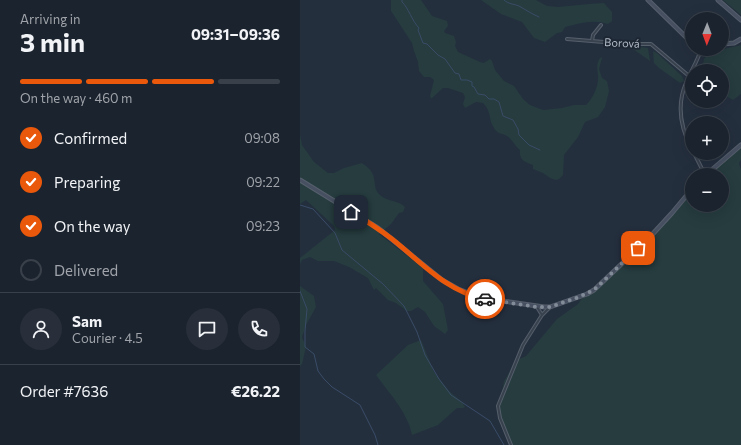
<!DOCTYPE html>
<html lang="en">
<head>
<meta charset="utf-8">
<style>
  :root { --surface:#1b232e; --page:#282f3a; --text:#f1f3f6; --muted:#a0a4aa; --line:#39404a; --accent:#ea580c }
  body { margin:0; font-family:Commissioner,sans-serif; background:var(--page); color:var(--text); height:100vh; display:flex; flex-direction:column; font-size:15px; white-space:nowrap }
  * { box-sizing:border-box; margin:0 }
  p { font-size:13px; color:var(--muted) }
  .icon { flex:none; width:22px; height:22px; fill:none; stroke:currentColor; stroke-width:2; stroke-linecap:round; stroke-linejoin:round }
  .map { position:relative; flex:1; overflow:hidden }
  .details { display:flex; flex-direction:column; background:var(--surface); width:300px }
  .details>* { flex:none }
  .needle { width:26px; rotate:181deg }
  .buttons { position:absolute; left:385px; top:12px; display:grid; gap:8px }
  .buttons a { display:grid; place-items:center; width:44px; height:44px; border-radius:50%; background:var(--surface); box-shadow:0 4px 16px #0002,0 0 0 1px var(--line); font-size:20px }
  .pin { position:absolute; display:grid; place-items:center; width:34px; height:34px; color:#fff; margin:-17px; border-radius:8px; box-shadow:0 2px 6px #0006 }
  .courier { position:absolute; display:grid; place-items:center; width:40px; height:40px; margin:-20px; border:3px solid #ea580c; border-radius:50%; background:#fff; color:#222; box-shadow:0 1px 5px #0007 }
  .head em { font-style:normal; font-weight:700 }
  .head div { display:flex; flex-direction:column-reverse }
  .head { display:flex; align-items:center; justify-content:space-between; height:68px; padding:0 20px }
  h1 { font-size:26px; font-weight:700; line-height:30px }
  .bar { display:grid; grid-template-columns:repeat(4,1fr); gap:6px 4px; align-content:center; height:48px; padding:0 20px }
  .bar i { height:5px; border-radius:3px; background:var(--line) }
  .bar .selected { background:var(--accent) }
  .bar p { grid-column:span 4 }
  .line { display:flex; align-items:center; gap:10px; padding:0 20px; border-top:1px solid var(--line) }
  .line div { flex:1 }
  .round { display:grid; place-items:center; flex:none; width:42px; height:42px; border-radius:21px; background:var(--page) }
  ol { padding:0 20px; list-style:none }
  li { display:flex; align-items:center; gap:12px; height:44px }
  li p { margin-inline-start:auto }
  li .icon { padding:4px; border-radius:50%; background:var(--accent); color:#fff; stroke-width:4 }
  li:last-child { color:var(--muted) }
  li i { width:22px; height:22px; border:2px solid var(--line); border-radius:50% }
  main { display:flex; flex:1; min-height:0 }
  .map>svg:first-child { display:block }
</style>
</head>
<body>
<main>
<section class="details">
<div class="head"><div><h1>3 min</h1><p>Arriving in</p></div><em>09:31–09:36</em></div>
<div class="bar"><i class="selected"></i><i class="selected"></i><i class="selected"></i><i></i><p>On the way · 460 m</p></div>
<ol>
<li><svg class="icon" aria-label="check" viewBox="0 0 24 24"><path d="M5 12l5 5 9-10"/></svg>Confirmed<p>09:08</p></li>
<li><svg class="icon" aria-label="check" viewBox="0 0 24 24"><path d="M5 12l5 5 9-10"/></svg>Preparing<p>09:22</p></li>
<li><svg class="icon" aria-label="check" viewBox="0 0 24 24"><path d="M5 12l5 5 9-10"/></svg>On the way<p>09:23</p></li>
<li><i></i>Delivered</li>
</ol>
<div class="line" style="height:72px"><a class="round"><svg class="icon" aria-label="person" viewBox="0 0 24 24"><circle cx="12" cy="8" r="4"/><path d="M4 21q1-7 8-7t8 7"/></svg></a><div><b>Sam</b><p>Courier · 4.5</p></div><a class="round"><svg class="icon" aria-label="chat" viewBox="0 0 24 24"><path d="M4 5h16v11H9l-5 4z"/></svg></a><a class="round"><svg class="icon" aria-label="phone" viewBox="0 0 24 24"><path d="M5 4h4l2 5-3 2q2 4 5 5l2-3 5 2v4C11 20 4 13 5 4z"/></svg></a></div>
<div class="line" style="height:52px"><div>Order #7636</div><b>€26.22</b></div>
</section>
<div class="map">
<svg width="441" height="445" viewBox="0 0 441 445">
  <rect width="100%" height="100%" fill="#242f3e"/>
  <path fill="#263c3f" d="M91,0H121L132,16L147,21L148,26L144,31L145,33L154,36L156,42L155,46L158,52L180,62L184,63L190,59L192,61L195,70L204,81L214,86L223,99L230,105L243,110L262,108L274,105H286C293,98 299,86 298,75C297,68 296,63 301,57L302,58L299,69L302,78L307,81L309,91L305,107L298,117L285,122L278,137L264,155L263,175L259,179L256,180L250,178L243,173L233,169V165C224,162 219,160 220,150C215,146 212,139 207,136C202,133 197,134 194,128C188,119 192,112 183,103L176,102L165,108L163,104L165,97L163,93L148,88H143L132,98H131L130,96L134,80L130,77H124L119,71L118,62L114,51L112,43L91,11Z
    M181,0H236L247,6L258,7L289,4L304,3L312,12V21L308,24C294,19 279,23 265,27L262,32L257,33L245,42L234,38L222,22L201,14Z
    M423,0H441V15Z
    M441,45V94L433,100L422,94V71H401L402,70L404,59L408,53L413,54C422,48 431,48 441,45Z
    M335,46L348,48L350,61L333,49Z
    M353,51L357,53L382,76L384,81L380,83L359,68L354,63Z
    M0,134L2,145L14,162L28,173H34L44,168L62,163C66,166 71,169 73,175C76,182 73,189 80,195C87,202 99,200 105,207L103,212L99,213L91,224L79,234L123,268V281L143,304L148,330L145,334L134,326L125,312L118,307L111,311H107L96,303L88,300L76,288L74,290L68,278L49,267L34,261H18L10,257L2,260L0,264V258L35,230L34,226L6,200L0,204Z
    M441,147V160L439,163L441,170V445H210L198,415L204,381L217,360L226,356L257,319L278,304L282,298L297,290L320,265L348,238L363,226L392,193V205H422V175H408Z
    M0,286L14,296L16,307L6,325L2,337L6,347L2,364L0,366Z
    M121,340L134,372L150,392L162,402L165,407L163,408H157L138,425L112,435C108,413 89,393 76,375L108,345Z"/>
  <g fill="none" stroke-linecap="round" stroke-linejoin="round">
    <path stroke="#394c67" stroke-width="1" d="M102,0V2C108,7 112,21 119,28L118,30L123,43L127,44L138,55L145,59L155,73L159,74L161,80H167L172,82V86L174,87L178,94L185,95L189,99H194L199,102L203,116L213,120L218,129L219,135L229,145L240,150
      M204,0C208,4 214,4 219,6C226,10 232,14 239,17
      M0,205L13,209L35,233L42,250L83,284L104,306L117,332L125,355L139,379L151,395L190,421L204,445
      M0,291L7,309L5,331V347L14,354L18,371L24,379L32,387L60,405L75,435L78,445"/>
    <defs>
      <path id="street" d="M267,39L328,44H351L389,76
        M292,41L293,35L301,25
        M392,150C381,129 376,106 386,83C390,72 398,61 401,49
        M394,153L402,169V175
        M402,169L410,171
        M237,307L242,315
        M211,445L200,418L198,406L223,345L242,315L250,307"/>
      <path id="secondary" d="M348,0L392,43
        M418,0L441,20
        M422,44L434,43L441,39
        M406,175L441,145
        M0,180L78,228L142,280L158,289L182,298L244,307H250L287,294L294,290L349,238L372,213L392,189"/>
    </defs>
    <use href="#street" stroke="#565f6c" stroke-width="4"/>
    <use href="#secondary" stroke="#565f6c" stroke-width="5"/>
    <use href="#street" stroke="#38414e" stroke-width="2"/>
    <use href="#secondary" stroke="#465061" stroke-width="3"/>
  </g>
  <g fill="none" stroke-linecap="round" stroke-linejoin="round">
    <path stroke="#828b98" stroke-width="4" stroke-dasharray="0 7.2" d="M185,299L237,307H250L279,297L294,290L338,248"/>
    <path stroke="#ea580c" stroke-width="5" d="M51,212C65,220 79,229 92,239C121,262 147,292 185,299"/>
  </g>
  <g text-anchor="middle" stroke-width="4" stroke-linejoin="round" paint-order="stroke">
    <g font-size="11" fill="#b4bcc9" stroke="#1d2633">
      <text transform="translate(322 43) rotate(3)" y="4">Borová</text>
    </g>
  </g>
</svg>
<div class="buttons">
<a><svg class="needle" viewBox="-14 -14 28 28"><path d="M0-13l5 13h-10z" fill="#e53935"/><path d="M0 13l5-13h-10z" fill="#a0a4aa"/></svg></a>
<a><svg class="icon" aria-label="locate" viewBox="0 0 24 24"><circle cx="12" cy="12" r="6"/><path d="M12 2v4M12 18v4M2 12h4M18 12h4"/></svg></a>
<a>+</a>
<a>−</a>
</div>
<div class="pin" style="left:338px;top:248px;background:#ea580c"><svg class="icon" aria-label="bag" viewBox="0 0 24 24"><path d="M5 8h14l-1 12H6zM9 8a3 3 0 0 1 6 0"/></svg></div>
<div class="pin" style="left:51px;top:212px;background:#1f2937"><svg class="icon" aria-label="home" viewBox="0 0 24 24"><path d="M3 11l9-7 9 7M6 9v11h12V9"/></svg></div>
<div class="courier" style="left:185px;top:299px"><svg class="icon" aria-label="car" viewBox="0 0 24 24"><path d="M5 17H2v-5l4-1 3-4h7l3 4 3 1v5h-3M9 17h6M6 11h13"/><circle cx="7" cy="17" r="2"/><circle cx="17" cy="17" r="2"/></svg></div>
</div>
</main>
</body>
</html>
